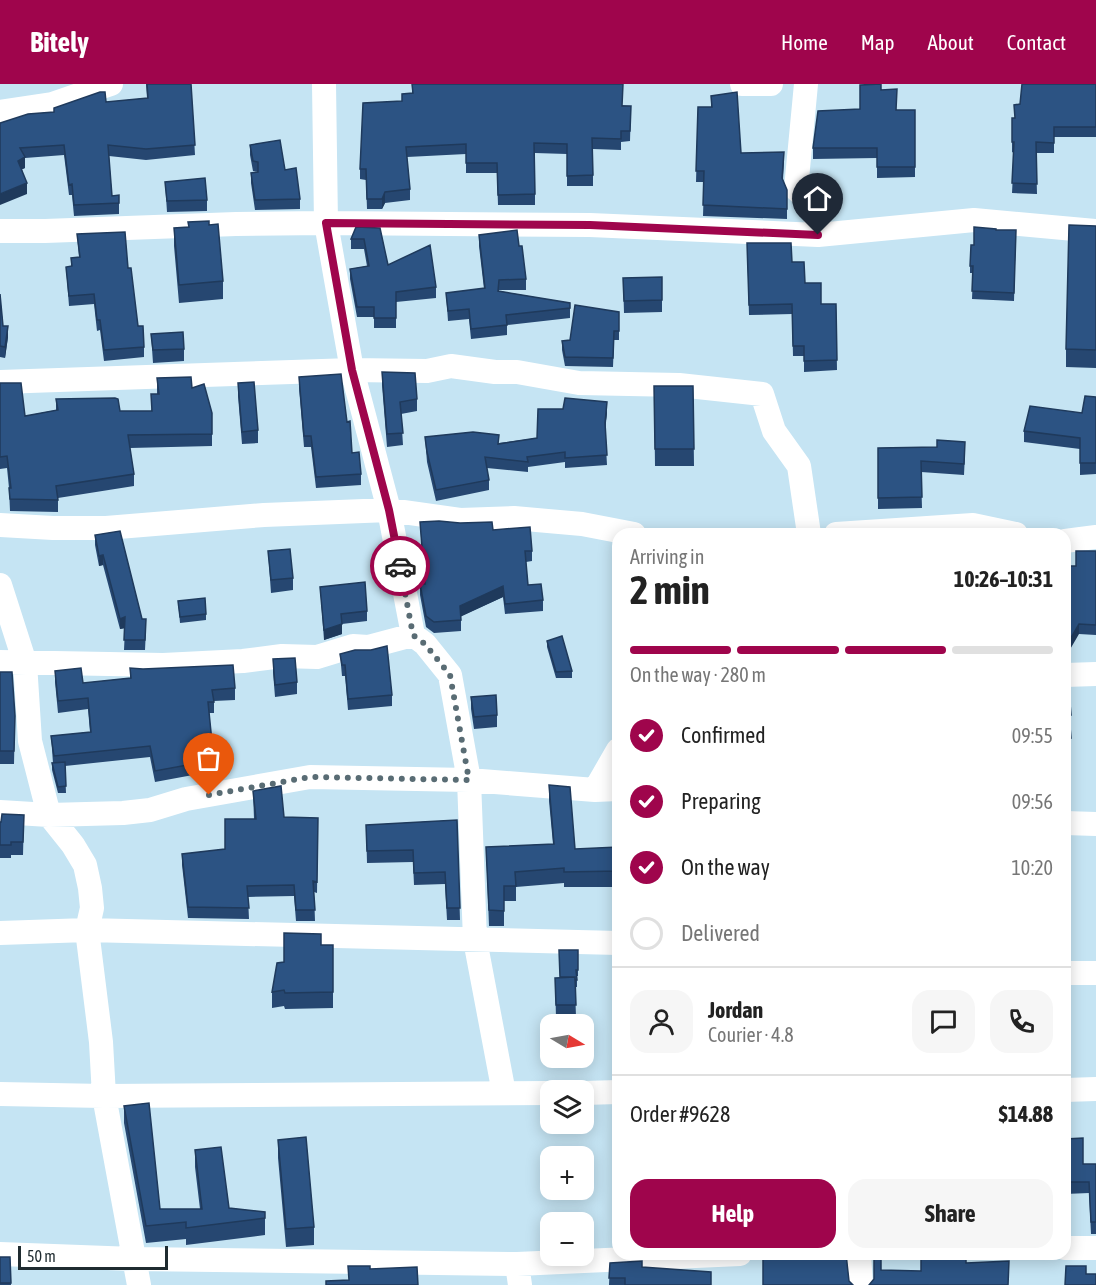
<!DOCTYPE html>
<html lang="en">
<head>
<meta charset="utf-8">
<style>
  :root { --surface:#fff; --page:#f6f6f6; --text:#222; --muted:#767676; --line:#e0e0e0; --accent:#9f054c }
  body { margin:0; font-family:"Asap Condensed",sans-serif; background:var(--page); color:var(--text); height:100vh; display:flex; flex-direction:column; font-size:22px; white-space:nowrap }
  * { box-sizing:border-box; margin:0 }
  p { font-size:20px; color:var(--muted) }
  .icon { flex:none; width:33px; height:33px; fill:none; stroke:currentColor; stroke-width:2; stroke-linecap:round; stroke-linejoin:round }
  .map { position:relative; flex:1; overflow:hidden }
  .sheet { position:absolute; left:612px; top:444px; width:459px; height:732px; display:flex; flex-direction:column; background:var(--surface); border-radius:18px; box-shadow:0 3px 15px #0003 }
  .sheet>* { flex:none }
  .needle { width:39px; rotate:100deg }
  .buttons { position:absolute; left:540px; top:930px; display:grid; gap:12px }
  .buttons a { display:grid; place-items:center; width:54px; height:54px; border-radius:12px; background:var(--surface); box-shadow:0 3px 15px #0003; font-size:30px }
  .scale { position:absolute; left:18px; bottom:15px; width:150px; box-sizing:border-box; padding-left:6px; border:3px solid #1f2b30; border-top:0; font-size:16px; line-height:21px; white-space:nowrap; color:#1f2b30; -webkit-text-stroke:4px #fff; paint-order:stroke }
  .pin { position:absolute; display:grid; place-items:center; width:51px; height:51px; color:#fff; margin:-62px -26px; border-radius:50% 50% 50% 0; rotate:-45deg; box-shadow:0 0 6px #0007 }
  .pin .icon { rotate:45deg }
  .courier { position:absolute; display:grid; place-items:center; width:60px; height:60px; margin:-30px; border:4px solid #9f054c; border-radius:50%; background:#fff; color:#222; box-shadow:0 2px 8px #0007 }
  .head em { font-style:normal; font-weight:700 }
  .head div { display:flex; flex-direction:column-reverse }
  .head { display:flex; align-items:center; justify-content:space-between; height:102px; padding:0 18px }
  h1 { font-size:39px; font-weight:700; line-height:45px }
  .bar { display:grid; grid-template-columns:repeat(4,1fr); gap:9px 6px; align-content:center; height:72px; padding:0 18px }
  .bar i { height:8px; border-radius:4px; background:var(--line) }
  .bar .active { background:var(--accent) }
  .bar p { grid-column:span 4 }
  .line { display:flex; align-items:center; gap:15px; padding:0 18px; border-top:2px solid var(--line) }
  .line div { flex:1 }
  .round { display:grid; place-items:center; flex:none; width:63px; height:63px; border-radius:18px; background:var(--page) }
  ol { padding:0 18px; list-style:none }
  li { display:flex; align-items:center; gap:18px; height:66px }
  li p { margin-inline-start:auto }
  li .icon { padding:6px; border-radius:50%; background:var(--accent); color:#fff; stroke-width:4 }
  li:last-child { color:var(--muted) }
  li i { width:33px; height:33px; border:3px solid var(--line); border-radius:50% }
  .button { display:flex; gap:12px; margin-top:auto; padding:12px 18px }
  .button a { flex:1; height:69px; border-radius:18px; background:var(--accent); color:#fff; font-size:24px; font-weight:700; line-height:69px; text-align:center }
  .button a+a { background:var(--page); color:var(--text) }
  header { display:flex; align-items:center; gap:36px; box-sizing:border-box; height:84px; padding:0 30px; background:var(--accent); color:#fff }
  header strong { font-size:28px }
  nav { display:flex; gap:33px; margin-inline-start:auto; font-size:21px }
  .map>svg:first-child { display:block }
</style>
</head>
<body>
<header>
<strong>Bitely</strong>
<nav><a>Home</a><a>Map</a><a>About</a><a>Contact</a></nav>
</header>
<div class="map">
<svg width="1096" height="1201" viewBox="0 0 1096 1201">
  <rect width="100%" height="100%" fill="#c5e4f3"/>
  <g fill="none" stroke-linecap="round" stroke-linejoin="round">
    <path stroke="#fff" stroke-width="24" d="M324,0L326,139L352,286L389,426L413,551L425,560L450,591L469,696L475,856L504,1009
      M742,0H771
      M806,0L796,105L815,122L818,151
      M0,28L52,20L111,0
      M0,147H45L236,140L326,139L590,141L818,151L974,136L1096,147
      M0,298L352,286L427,287L451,282L495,288H517L579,299L679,301L762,310L774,347L799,382L809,450
      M0,441L53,444H106L264,431L389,426L460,436L514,434L582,440L634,450
      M836,450L973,441L1016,450
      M1065,457L1096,453
      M0,501L25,579L30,657L49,731L73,761L85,781L90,804L92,824L87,846L101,958L104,1012L139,1201
      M0,578L163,581L243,577L282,572L317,573L353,562L368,563L413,551
      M1065,591L1096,590
      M595,706L618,666
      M0,728L49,731L123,729L150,726L186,715L310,693L469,696L595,706L618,705
      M1065,739L1096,740
      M0,849L87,846L618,859
      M1065,889H1096
      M1065,1006L1096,1005
      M584,1009L618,1008
      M0,1010L104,1012L550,1009
      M1065,1164H1096
      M0,1170L134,1175L517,1180L740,1170
      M859,1170L861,1201
      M517,1180L520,1201"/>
  </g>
  <path fill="#264771" d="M146,0H191L195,71L146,76L109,72L112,112L119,119V130L74,132L72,111H69L64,71L25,74V84L22,85L27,110L0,39L106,18L147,14Z
    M412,0L631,22L630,57L621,58V66L593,65V102H567V70L535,69V121H498L497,89H466V70L407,73L410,105V116L385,119L382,125H367L366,96L360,95V85L402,17L412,9Z
    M1096,0V53H1054V69H1036L1037,110L1012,109L1014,69L1012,68V34H1014Z
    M881,6L897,26H915V93L877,94V74L813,75V64L860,25Z
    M711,12L741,69L784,78L783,96L787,106V135L703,132L704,98H696L698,23H711Z
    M250,61L285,86L300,115V125L255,126L251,99V89L258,88L253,87L250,71Z
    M165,98L207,116V127L167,128Z
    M209,141L223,197V215L179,219L174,162V144Z
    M1096,142V284L1066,283V265Z
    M356,143L388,181L436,203V214L396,218V244H374V233H357L350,195V185L367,182L364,165H351V155Z
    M996,146H1016L1014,217L972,215L973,189H970V182L974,161Z
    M77,150L128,184L138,242L144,263V273L104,277L100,246L97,247L94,220L69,222L66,183L71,182V174L79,173Z
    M479,151L519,162L526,195V206H499V207L570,219V234L507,241V251L471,255L469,235L448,237L446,209L484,205L479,162Z
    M747,159L805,199L821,220H836L837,286L804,288V272H793L792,230L749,231Z
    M662,193V228L624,229L623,194Z
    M0,210L3,242L8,253L5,274L0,273Z
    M619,228V256H614L613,283L565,282L562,266V257L570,256Z
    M151,250L184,265V277L153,279Z
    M382,288L417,315V327L401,330L403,361L387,363L382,301Z
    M299,293L347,338L352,369L361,390V401L316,404L311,363H304L299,304Z
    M157,294L192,304L212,329V362L130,364L134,390V402L58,414V428L10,427L9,404L7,384L0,385V299L25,332L56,326V315L120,327H151L157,310Z
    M238,299L258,346V359L242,360L238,312Z
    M654,302H693L694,382H655Z
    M1096,313V390L1080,391V365L1024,358V347L1082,329Z
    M607,328L605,345L607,381L565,384V378L528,383V388L487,384L489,396V406L436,417L427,378L425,353L499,359L537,354Z
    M878,364L965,369L964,391L921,388L922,424L878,425Z
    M420,438L493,446L532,467V477L526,478L528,501L543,516V527L505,530L503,513L461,532V547L434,549L426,543L420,511V500H424Z
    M95,451L146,545L145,566H124L125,544L120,545L103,481L99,482L95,461Z
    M268,467L293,494V506L271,509Z
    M1096,467V551L1079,550L1076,482Z
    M320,503L367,527V537L342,540V550L324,556Z
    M178,517L206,530V536L180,539Z
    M547,557L572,587V594H556L547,563Z
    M340,570L392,611V622L348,626L345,592H342Z
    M273,575L297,598V610L275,613L273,588Z
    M130,584L235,604V616L214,617V629H209L212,658L220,675V686L155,698L150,673L65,682L66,709H58L52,686V679H53L51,652L90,648L88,625L58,629L55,598V587L83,599L130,594Z
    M0,588L15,632L14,680H0Z
    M1065,595L1071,631V641H1070L1071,664H1065Z
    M471,613L497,631V643L474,645L471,625Z
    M549,701L575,765L618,763V803H564V799L516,803V817H504V842H489L486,763L553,760L549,717Z
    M253,707L284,733L318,734L317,809L314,808L315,837H296L294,812L248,813L249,835L188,834L182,781V770L225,765L254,735Z
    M24,731L23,771H11V774H0V738Z
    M457,736L460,836H447L445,800L414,801L413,778L367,779L366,741Z
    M321,861H333V924L285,925L284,922L272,924V908L284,878Z
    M578,866V892H577V903H575L576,933L556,934L555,894L560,893Z
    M124,1022L160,1125H200L195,1083V1066L229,1124L265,1128V1151L186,1161V1155L146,1159L124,1039Z
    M1065,1055L1083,1080H1096V1150H1091L1089,1109L1065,1110Z
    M278,1056L314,1143V1161L286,1163L278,1074Z
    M0,1173H10L11,1201H0Z
    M610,1179L642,1183L711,1201H609Z"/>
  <path fill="#1f3a5c" d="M25,73V84L18,87V77Z
    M27,99V110L0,121V110Z
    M385,108V119L382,125V115Z
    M8,242V253L5,274V263Z
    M607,318V328L605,349V339Z
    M103,471V481L99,482V472Z
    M503,502V513L460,533V522Z
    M125,533V544L120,545V535Z
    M342,540V550L324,556V546Z
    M1079,540V550L1065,574V564Z"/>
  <path fill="#2c5383" stroke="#1f3a5c" stroke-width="1.5" d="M147,0H191L195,61L146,65L108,61L112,112L119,111V119L74,121L72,100L69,101L64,61L20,64L25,73L18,77L27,99L0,110V39L28,30L54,28V24L100,8H105L106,18L148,14Z
    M412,0H623L622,22H631L630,47H621V55L592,54L593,91L567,92V60L534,59L535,110L498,111L497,79H466V60L406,63L410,105L385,108L382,115H367L366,85H360L363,19L402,17V10L413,9Z
    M881,0V6L897,5L896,26H915V83H877V64H813L818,27L860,25V1Z
    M1022,0H1096V43H1054V59L1036,58L1037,100L1012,99L1014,58H1012V34H1015L1014,21L1020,20Z
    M737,8L741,69L784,68L782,94L787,106V125L703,121L704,87H696L698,23H712L711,12Z
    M280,56L285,86L296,84L300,115L255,116L251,89L258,88V78L253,77L250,61Z
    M205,94L207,116L167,117L165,98Z
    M209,137V141L218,140L223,197L179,201L174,144L189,143L188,138Z
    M1069,141L1096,142V266L1066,265Z
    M356,143L380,144L388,181L430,161L436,203L396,208V234H374V223H357L350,185L369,182L364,155H351Z
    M974,143L996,145V146H1016L1014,209L972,207L973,182H970L971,161H974Z
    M517,146L519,162H522L526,195L499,196L498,207L570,219V224L506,231L507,241L471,245L469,225L448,227L446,209L485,204L479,151Z
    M125,148L128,184H131L138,242H143L144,263L104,266L100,236H97L94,210L69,212L66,183L72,182L71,174L80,173L77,150Z
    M747,159H791L792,178H804L805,199H821V220H836L837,276L804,277V262H793L792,220L749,221Z
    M662,193V216L624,217L623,194Z
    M0,210L3,242H8L5,263L0,262Z
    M575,221L619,228V247H614L613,274L565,273L562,257L570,256Z
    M183,248L184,265L153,266L151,250Z
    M382,288L415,289L417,315L400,318L403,349L387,350Z
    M341,290L347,338L350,337L352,369L359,368L361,390L316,393L311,352H304L299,293Z
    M191,293L192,304L204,300L212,329V350L128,351L134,390L56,402L58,416L10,415L9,404H11L7,372L0,373V299H21L25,332L58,326L56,315L115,314L118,315L120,327H152L151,310H159L157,294Z
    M254,298L258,346L242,348L238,299Z
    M654,302H693L694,365H655Z
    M1085,312L1096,313V379H1080V354L1024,347L1030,322L1082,329Z
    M565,314L607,318L605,339L607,371L565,374V368L527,373L528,378L485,373L489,396L436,406L427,368L425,353L473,348L499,351L498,360L537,354L538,325H563Z
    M937,356L965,358L964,380L921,377L922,413L878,414V364L937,363Z
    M439,437L460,439L492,438L493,446L530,443L532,467H525L528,501L541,500L543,516L505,520L503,502L460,522L461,536L434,538L426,532L420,500H425L420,438Z
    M120,447L142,535H146L145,556H124L125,533L120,535L103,471L99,472L95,451Z
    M290,465L293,494L271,496L268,467Z
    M1076,467H1096V541L1079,540L1065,564V482H1076Z
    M365,498L367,527L341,530L342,540L324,546L320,503Z
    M205,514L206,530L180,533L178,517Z
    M562,552L572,587L556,588L547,557Z
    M387,562L392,611L348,615L345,581H342L340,570L355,566H371Z
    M295,574L297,598L275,601L273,575Z
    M233,581L235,604L212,606L214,618H208L212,658L217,657L220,675L155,687L150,662L54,672L51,652L91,648L88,614L58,617L55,587L81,584L83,599L131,594L130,584L143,585Z
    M0,588H12L15,632L14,667H0Z
    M1065,595L1068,596L1071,631H1069L1071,654L1065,655Z
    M496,611L497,631L474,633L471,613Z
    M65,678L66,702L58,703L52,679Z
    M549,701L570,703L575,765L618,763V787L564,788V784L515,788L516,802H504V827L489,826L486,763L554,760Z
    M281,702L284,733L318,734L317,798L313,797L315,826H296L294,801L247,802L249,824L188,823L182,770L225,765V735H256L253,707Z
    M2,730L24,731L23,758H11V761H0V738H1Z
    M457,736L460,824H447L445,788L414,789L413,766L367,767L366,741Z
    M284,849L321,850V861H333V908L285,909L284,906L272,908L277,879L284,878Z
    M559,866H578V886H576L577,896H575V893H560Z
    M575,893L576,921H556L555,894Z
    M149,1019L160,1125H202L195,1066L221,1063L229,1124L265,1128V1134L186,1144V1138L146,1142L124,1022Z
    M306,1053L314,1143L286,1145L278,1056Z
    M1083,1054V1080H1096V1138H1091L1089,1098H1065V1055Z
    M763,1170H846L849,1197L853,1201H763Z
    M874,1170H881V1186L921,1187V1175L966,1173V1179L1009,1177L1008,1201H869L874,1195Z
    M0,1173H10L11,1199H0Z
    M642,1177V1183L711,1188V1201H625V1194H609L610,1179Z
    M348,1182H370V1185L417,1183L418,1201H326V1197L349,1196Z
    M1066,1182H1086V1190H1096V1201H1065Z"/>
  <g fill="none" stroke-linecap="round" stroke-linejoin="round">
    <path stroke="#596c74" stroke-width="6" stroke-dasharray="0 10.8" d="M209,711L310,693L469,696L450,591L425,560L413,551L400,482"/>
    <path stroke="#9f054c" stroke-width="8" d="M400,482L389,426L352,286L326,139L590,141L818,151"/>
  </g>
</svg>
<div class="buttons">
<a><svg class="needle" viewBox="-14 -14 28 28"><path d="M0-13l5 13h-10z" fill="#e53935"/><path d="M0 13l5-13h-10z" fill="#767676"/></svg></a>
<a><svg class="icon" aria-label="layers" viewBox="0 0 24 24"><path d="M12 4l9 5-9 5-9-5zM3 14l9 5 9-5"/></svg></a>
<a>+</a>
<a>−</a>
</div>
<div class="scale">50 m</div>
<div class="pin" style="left:209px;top:711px;background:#ea580c"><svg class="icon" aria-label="bag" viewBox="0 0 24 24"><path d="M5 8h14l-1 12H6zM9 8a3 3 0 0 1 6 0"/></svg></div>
<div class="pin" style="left:818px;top:151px;background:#1f2937"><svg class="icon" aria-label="home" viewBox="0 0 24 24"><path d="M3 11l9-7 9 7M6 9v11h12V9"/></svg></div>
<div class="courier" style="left:400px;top:482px"><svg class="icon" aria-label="car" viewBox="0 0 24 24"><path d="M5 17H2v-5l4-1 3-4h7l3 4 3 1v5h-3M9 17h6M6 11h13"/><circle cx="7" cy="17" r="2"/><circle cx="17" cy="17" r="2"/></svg></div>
<section class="sheet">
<div class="head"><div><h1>2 min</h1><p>Arriving in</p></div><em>10:26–10:31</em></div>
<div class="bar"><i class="active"></i><i class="active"></i><i class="active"></i><i></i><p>On the way · 280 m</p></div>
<ol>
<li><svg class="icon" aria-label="check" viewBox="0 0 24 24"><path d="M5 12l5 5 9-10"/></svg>Confirmed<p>09:55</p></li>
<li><svg class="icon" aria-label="check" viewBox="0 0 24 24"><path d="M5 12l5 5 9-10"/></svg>Preparing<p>09:56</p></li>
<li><svg class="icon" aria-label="check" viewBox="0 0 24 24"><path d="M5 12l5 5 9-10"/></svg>On the way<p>10:20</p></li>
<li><i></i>Delivered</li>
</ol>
<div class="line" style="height:108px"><a class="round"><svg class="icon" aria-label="person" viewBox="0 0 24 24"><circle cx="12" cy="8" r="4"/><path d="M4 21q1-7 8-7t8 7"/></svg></a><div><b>Jordan</b><p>Courier · 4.8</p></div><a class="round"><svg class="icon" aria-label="chat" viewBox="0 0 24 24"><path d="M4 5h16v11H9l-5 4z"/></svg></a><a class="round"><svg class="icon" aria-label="phone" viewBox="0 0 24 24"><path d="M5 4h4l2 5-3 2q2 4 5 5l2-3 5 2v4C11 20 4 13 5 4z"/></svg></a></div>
<div class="line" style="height:78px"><div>Order #9628</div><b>$14.88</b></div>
<div class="button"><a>Help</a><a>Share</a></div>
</section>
</div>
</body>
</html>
